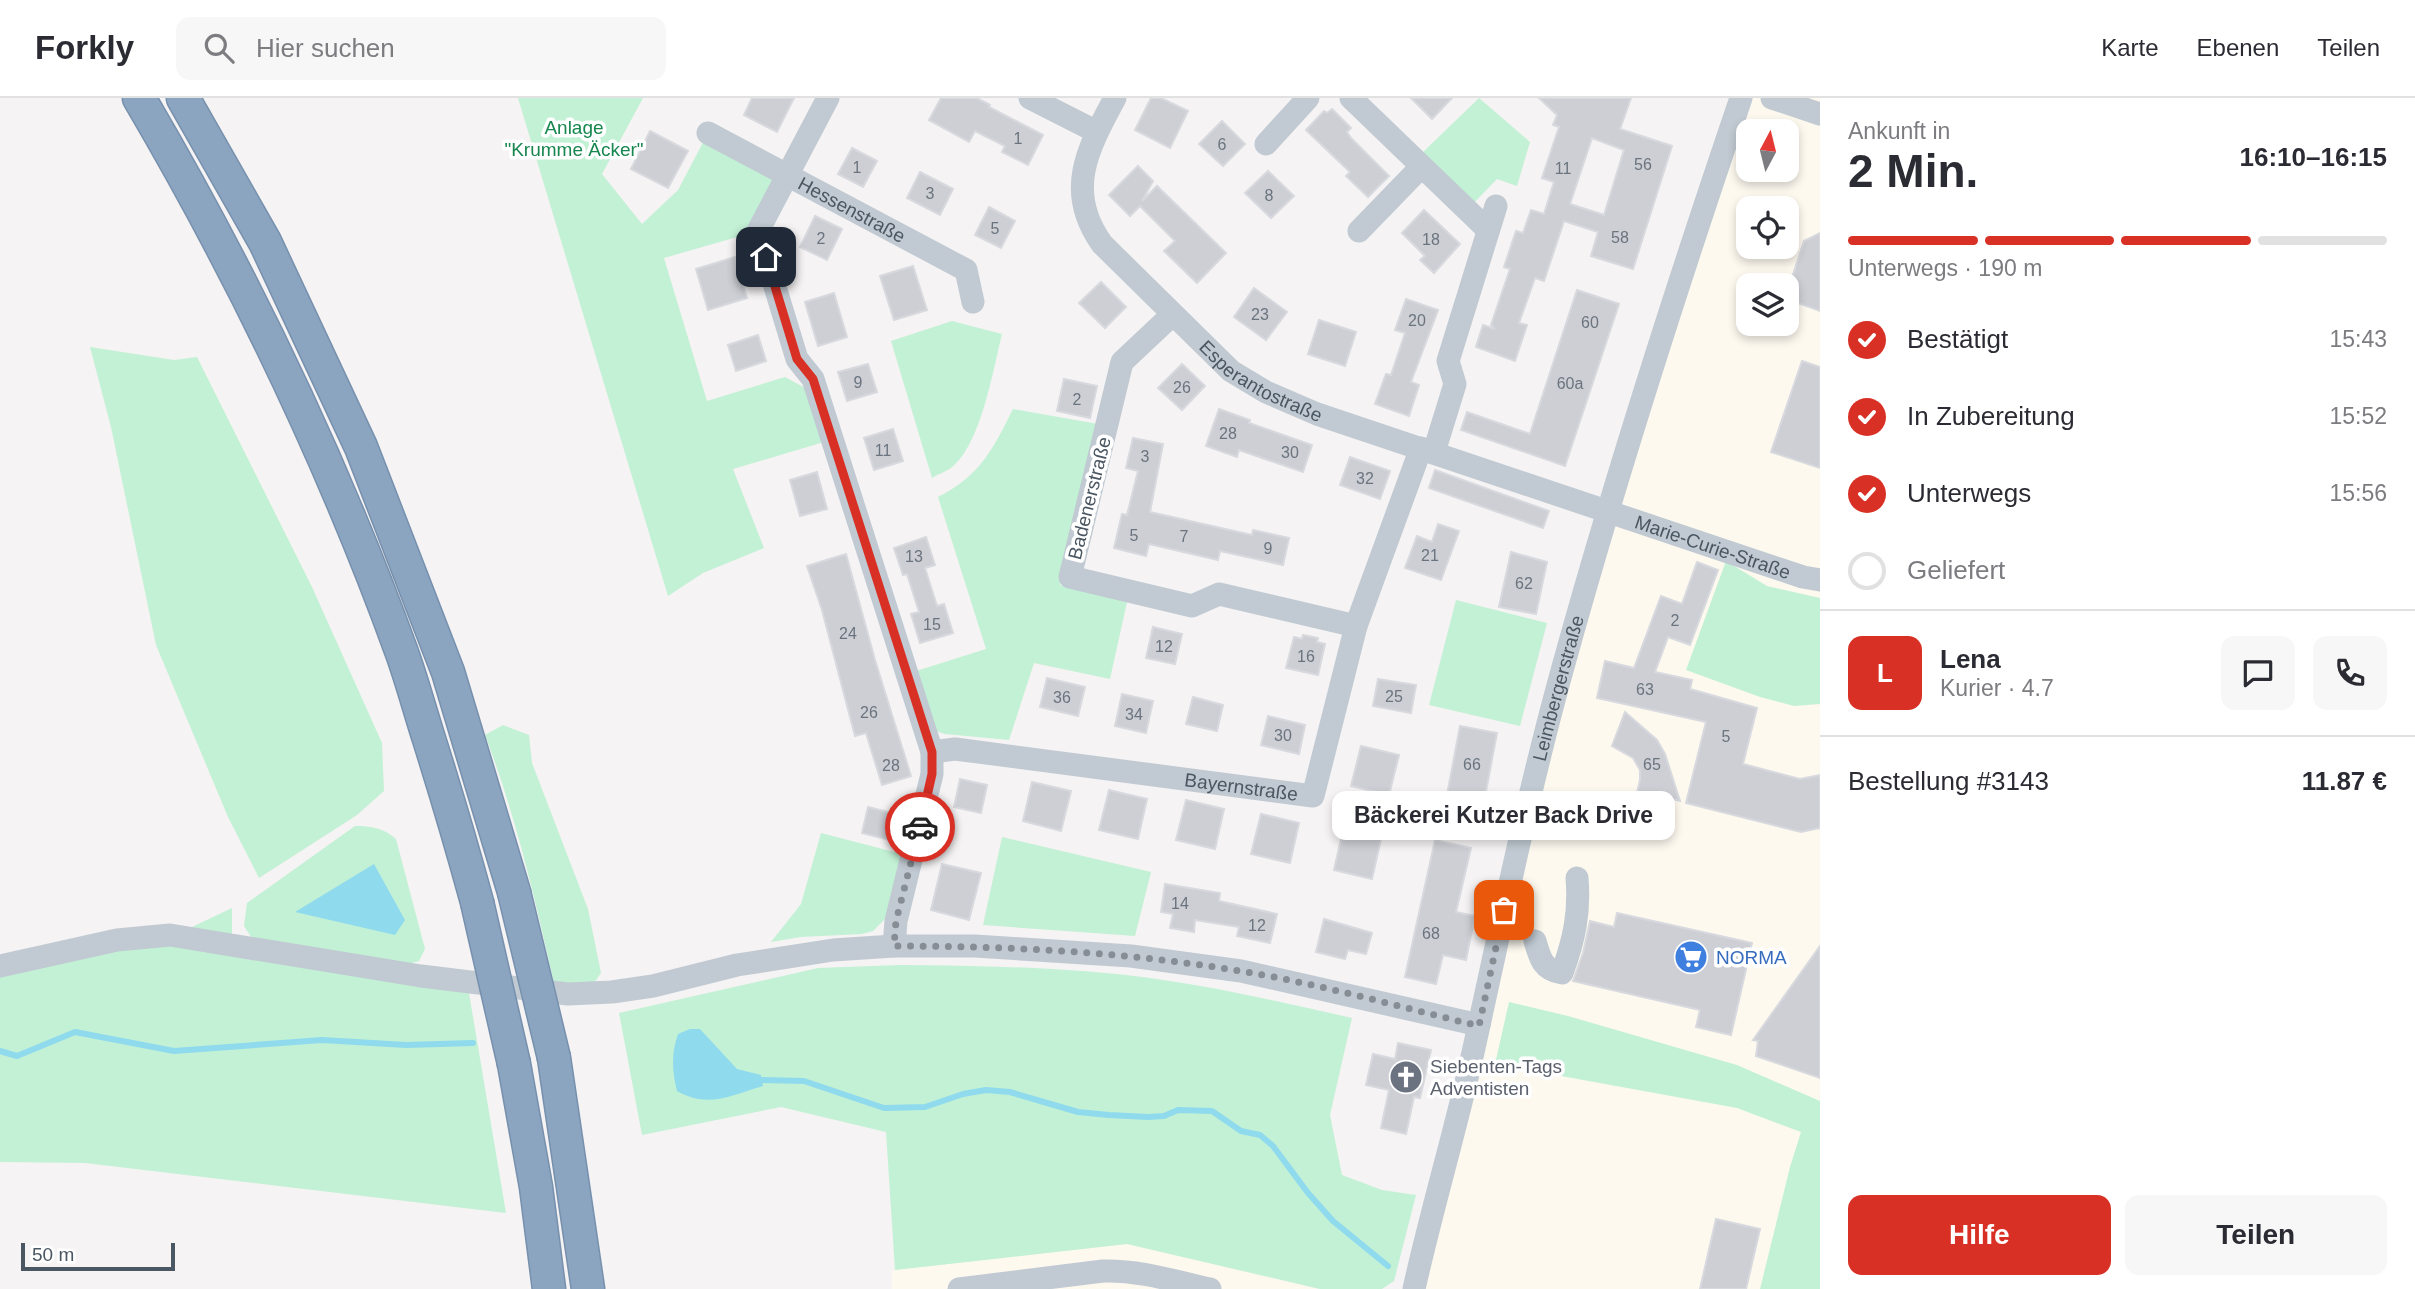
<!DOCTYPE html>
<html lang="de">
<head>
<meta charset="utf-8">
<style>
  :root { --surface:#fff; --page:#f7f7f7; --text:#2b2b33; --muted:#7c7c81; --line:#e1e1e2; --accent:#d93025 }
  body { margin:0; font-family:Arial,sans-serif; background:var(--page); color:var(--text); height:100vh; display:flex; flex-direction:column; font-size:26px; white-space:nowrap }
  * { box-sizing:border-box; margin:0 }
  p { font-size:23px; color:var(--muted) }
  .icon { flex:none; width:38px; height:38px; fill:none; stroke:currentColor; stroke-width:2; stroke-linecap:round; stroke-linejoin:round }
  .map { position:relative; flex:1; overflow:hidden }
  .details { display:flex; flex-direction:column; background:var(--surface); width:595px }
  .details>* { flex:none }
  .needle { width:46px; rotate:7deg }
  .fabs { position:absolute; left:1736px; top:21px; display:grid; gap:14px }
  .fabs a { display:grid; place-items:center; width:63px; height:63px; border-radius:14px; background:var(--surface); box-shadow:0 4px 10px #0003; font-size:35px }
  .scale { position:absolute; left:21px; bottom:18px; width:154px; box-sizing:border-box; padding-left:7px; border:4px solid #4a5661; border-top:0; font-size:19px; line-height:24px; white-space:nowrap; color:#4a5661; -webkit-text-stroke:5px #fff; paint-order:stroke }
  .pin { position:absolute; display:grid; place-items:center; width:60px; height:60px; color:#fff; margin:-30px; border-radius:14px; box-shadow:0 4px 10px #0006 }
  .courier { position:absolute; display:grid; place-items:center; width:70px; height:70px; margin:-35px; border:5px solid #d93025; border-radius:50%; background:#fff; color:#222; box-shadow:0 2px 9px #0007 }
  .bubble { position:absolute; height:49px; border-radius:14px; background:var(--surface); box-shadow:0 4px 10px #0003; font-size:23px; font-weight:600; line-height:49px; text-align:center }
  .head em { font-style:normal; font-weight:600 }
  .head div { display:flex; flex-direction:column-reverse }
  .head { display:flex; align-items:center; justify-content:space-between; height:119px; padding:0 28px }
  h1 { font-size:46px; font-weight:600; line-height:52px }
  .bar { display:grid; grid-template-columns:repeat(4,1fr); gap:10px 7px; align-content:center; height:84px; padding:0 28px }
  .bar i { height:9px; border-radius:5px; background:var(--line) }
  .bar .active { background:var(--accent) }
  .bar p { grid-column:span 4 }
  .line { display:flex; align-items:center; gap:18px; padding:0 28px; border-top:2px solid var(--line) }
  .line div { flex:1 }
  .round { display:grid; place-items:center; flex:none; width:74px; height:74px; border-radius:14px; background:var(--page) }
  ol { padding:0 28px; list-style:none }
  li { display:flex; align-items:center; gap:21px; height:77px }
  li p { margin-inline-start:auto }
  li .icon { padding:7px; border-radius:50%; background:var(--accent); color:#fff; stroke-width:4 }
  li:last-child { color:var(--muted) }
  li i { width:38px; height:38px; border:4px solid var(--line); border-radius:50% }
  .primary-button { display:flex; gap:14px; margin-top:auto; padding:14px 28px }
  .primary-button a { flex:1; height:80px; border-radius:14px; background:var(--accent); color:#fff; font-size:28px; font-weight:600; line-height:80px; text-align:center }
  .primary-button a+a { background:var(--page); color:var(--text) }
  header { display:flex; align-items:center; gap:42px; box-sizing:border-box; height:98px; padding:0 35px; background:var(--surface); border-bottom:2px solid var(--line) }
  header strong { font-size:33px }
  nav { display:flex; gap:38px; margin-inline-start:auto; font-size:24px }
  .search { width:490px; height:63px; background:var(--page); display:flex; align-items:center; gap:18px; box-sizing:border-box; padding:0 24px; border-radius:14px; color:var(--muted); font-size:26px }
  main { display:flex; flex:1; min-height:0 }
  .map>svg:first-child { display:block }
</style>
</head>
<body>
<header>
<strong>Forkly</strong>
<div class="search"><svg class="icon" aria-label="search" viewBox="0 0 24 24"><circle cx="10" cy="10" r="6"/><path d="M15 15l6 6"/></svg>Hier suchen</div>
<nav><a>Karte</a><a>Ebenen</a><a>Teilen</a></nav>
</header>
<main>
<div class="map">
<svg width="1820" height="1191" viewBox="0 0 1820 1191">
  <rect width="100%" height="100%" fill="#f5f3f3"/>
  <path fill="#fdf9ef" fill-rule="evenodd" d="M1741,0H1820V1191H1414L1531,695ZM1748,33H1787V72H1748ZM1748,110H1787V149H1748ZM1748,187H1787V226H1748Z
    M1127,1146L1318,1191H892V1173L895,1172Z"/>
  <path fill="#c3f1d5" d="M518,0H643L602,76L642,126L678,92L708,35L787,78L758,133L664,160L707,303L785,279L807,291L824,344L733,371L764,450L703,475L668,498Z
    M1479,0L1530,44L1517,88L1497,81L1472,107L1421,56Z
    M952,223L1002,236C993,272 981,346 952,369C946,374 938,376 932,380L891,243Z
    M90,249L174,262L197,259L312,489L382,645L384,693L357,717L259,780L228,719L156,547L111,329Z
    M1013,311L1098,326L1060,487L1127,504L1110,581L1034,565L1009,642L945,636L936,633L913,574L986,551L938,399C980,378 993,351 1013,311Z
    M1726,463L1767,488L1820,500V606L1794,608L1760,599L1686,572Z
    M1456,502L1547,525L1520,628L1429,607Z
    M503,627L529,637L532,665L588,811L601,875L594,885H554C535,801 516,718 485,637Z
    M355,728C372,728 383,730 396,741L425,851L419,863L408,866L253,842L244,828L247,805Z
    M821,735L902,756L893,813L873,833L862,836L800,839L771,844L801,806Z
    M1002,739L1151,774L1135,838L983,827Z
    M232,810V837L190,830Z
    M170,846L469,895L506,1115L85,1065L0,1064V875L67,859Z
    M900,867C988,868 1075,869 1163,882C1226,891 1289,906 1352,920L1330,1017L1342,1077L1382,1092L1416,1097L1394,1183L1382,1191H1320L1127,1146L895,1172L886,1034L781,1009L642,1037L619,915L818,870Z
    M1509,904L1568,918L1737,967L1820,1003V1191H1760L1790,1069L1801,1034L1737,1010L1495,966Z"/>
  <path fill="#90daee" d="M374,766L405,822L395,837L295,814Z
    M690,931H700L737,971L761,977L763,988C732,997 708,1011 677,993C672,973 671,956 678,936Z"/>
  <g fill="none" stroke-linecap="round" stroke-linejoin="round">
    <path stroke="#90daee" stroke-width="6" d="M0,953L17,958L75,934L174,953L322,942L406,947L473,945
      M762,982L804,983L884,1010L925,1009L963,996L986,992L1010,994L1078,1014L1109,1017L1148,1019L1164,1018L1178,1012L1212,1013L1241,1033L1260,1037L1273,1048L1308,1095L1333,1123L1388,1168"/>
  </g>
  <path fill="#cdcfd5" stroke="#d7d9de" stroke-width="2" fill-rule="evenodd" d="M752,0H794L777,34L744,17Z
    M941,0H977L990,7L989,9L1043,37L1028,67L1002,54L1005,48L975,33L969,44L929,22Z
    M1151,0H1161L1188,13L1170,50L1135,32Z
    M1411,0H1452L1432,21Z
    M1539,0H1631L1620,31L1672,48L1633,171L1591,158L1598,134L1564,123L1544,183L1535,180L1519,225L1527,227L1515,263L1476,249L1483,227L1495,231L1491,227L1510,171L1504,169L1516,133L1523,135L1531,112L1544,116L1554,84L1542,80L1559,29L1553,27L1557,17ZM1592,40L1624,52L1604,117L1570,106Z
    M1332,11L1351,30L1347,34L1351,40L1389,78L1368,99L1346,78L1350,74L1306,32L1324,13L1327,15Z
    M1222,23L1245,46L1223,68L1199,46Z
    M650,33L688,53L668,90L631,71Z
    M852,50L877,63L863,89L838,76Z
    M1138,68L1153,83L1142,103L1157,88L1226,155L1197,185L1164,153L1175,143L1140,108L1130,118L1109,97Z
    M1268,73L1294,98L1271,120L1245,95Z
    M920,74L953,91L940,117L907,100Z
    M989,109L1015,123L1001,150L975,137Z
    M1424,112L1460,146L1434,175L1420,162L1425,158L1402,135Z
    M815,118L842,131L827,162L800,149Z
    M1820,135V213L1787,201V195L1804,143Z
    M735,159L747,200L708,212L696,171Z
    M913,168L927,212L894,222L880,178Z
    M1101,184L1126,209L1105,230L1079,205Z
    M1254,190L1287,214L1266,242L1234,219Z
    M1577,192L1619,206L1565,368L1461,332L1467,314L1530,336Z
    M834,195L847,239L818,248L805,204Z
    M1406,201L1438,212L1411,284L1419,287L1409,318L1375,306L1386,276L1391,277L1405,235L1395,232Z
    M1319,222L1356,234L1345,268L1308,256Z
    M758,237L766,263L736,273L728,247Z
    M1802,263L1820,269V370L1771,354Z
    M868,266L877,294L847,303L838,274Z
    M1182,266L1205,288L1182,312L1158,290Z
    M1064,281L1097,288L1090,320L1057,313Z
    M1219,311L1250,322L1249,325L1312,347L1303,374L1239,352L1237,359L1206,348Z
    M893,331L903,363L874,372L864,340Z
    M1133,340L1163,346L1150,414L1252,437L1253,432L1289,440L1283,467L1220,453L1218,462L1149,446L1146,458L1114,450L1122,416L1127,417L1138,373L1126,370Z
    M1350,359L1390,373L1380,401L1340,387Z
    M1435,372L1549,413L1543,430L1429,390Z
    M817,374L827,411L800,418L790,382Z
    M1438,426L1459,433L1441,482L1405,470L1417,438L1432,444Z
    M926,439L935,467L925,470L937,508L944,506L953,535L920,545L911,516L919,514L907,476L903,477L894,450Z
    M1511,454L1547,464L1536,516L1499,509Z
    M846,456L875,562L911,678L882,687L866,635L855,638L822,512L807,468Z
    M1697,464L1718,472L1690,547L1668,539L1655,574L1692,582L1690,591L1757,610L1743,666L1800,681L1820,677V730L1801,734L1686,705L1706,624L1597,600L1605,563L1634,570L1661,498L1682,506Z
    M1153,529L1182,536L1175,566L1146,560Z
    M1303,537L1318,540L1317,544L1325,546L1318,577L1286,570L1294,539L1302,541Z
    M1047,580L1085,589L1078,618L1040,609Z
    M1378,581L1416,587L1411,615L1373,608Z
    M1122,596L1153,603L1146,635L1115,628Z
    M1193,599L1223,607L1217,633L1186,626Z
    M1625,614L1657,642L1665,656L1680,703L1667,700L1666,705L1636,699L1640,682V672L1633,660L1612,648Z
    M1268,618L1305,627L1299,656L1261,647Z
    M1460,628L1497,635L1484,704L1447,697Z
    M1361,648L1399,657L1389,697L1351,688Z
    M960,681L987,687L981,715L954,709Z
    M1032,684L1071,693L1061,733L1023,723Z
    M1109,692L1147,701L1138,741L1099,732Z
    M1186,702L1224,711L1215,751L1176,742Z
    M868,709L900,717L894,743L862,735Z
    M1261,716L1299,725L1290,765L1251,756Z
    M1343,732L1381,741L1372,781L1334,772Z
    M1435,742L1471,750L1456,814L1475,818L1466,862L1443,857L1436,886L1405,879Z
    M942,766L981,775L969,822L931,812Z
    M1165,786L1220,795L1219,803L1277,816L1270,845L1237,838L1239,829L1195,822L1194,834L1170,830L1173,816L1161,814Z
    M1617,815L1752,845L1731,937L1696,929L1700,912L1573,883L1583,855L1590,823L1614,829Z
    M1324,821L1372,835L1366,856L1348,852L1345,861L1316,854Z
    M1820,848V980L1756,958L1758,943L1753,942Z
    M1398,945L1431,952L1420,1000L1414,999L1406,1036L1381,1030L1389,992L1366,987L1373,956L1395,961Z
    M1716,1121L1760,1131L1746,1191H1700Z"/>
  <g fill="none" stroke-linecap="round" stroke-linejoin="round">
    <defs>
      <path id="highway" d="M139,0C243,177 332,362 402,555C412,583 420,613 429,641C446,695 462,749 477,804
        M183,0L265,144L361,349L448,574L514,794
        M554,960L588,1191
        M514,966L536,1089L549,1191"/>
    </defs>
    <use href="#highway" stroke="#7690ad" stroke-width="35"/>
    <g stroke="#c1cad2" stroke-width="23">
      <path d="M828,0L758,133L797,261L813,281L932,654V676L896,823L894,848"/>
      <path d="M1030,0L1097,34"/>
      <path id="s1" d="M1115,0C1088,50 1064,93 1102,146L1231,273L1266,294L1317,316L1803,479L1820,482"/>
      <path d="M1351,0L1488,132"/>
      <path d="M1772,0L1820,16"/>
      <path id="s2" d="M708,35L966,172L973,204"/>
      <path d="M1266,46L1308,0"/>
      <path d="M1359,133L1421,69"/>
      <path d="M1172,217L1122,264L1070,479L1192,508L1219,496L1356,528"/>
      <path d="M1434,354L1455,286L1448,263L1496,108"/>
      <path id="s3" d="M932,654L955,651L1313,698L1356,528L1421,350"/>
      <path d="M1535,843C1540,861 1543,872 1562,875C1574,842 1580,815 1577,780"/>
      <path d="M0,868L117,842L170,837L421,878L568,896L612,894L653,888L737,867L833,852L894,848H975L1131,858L1241,873L1479,927"/>
      <path d="M959,1191L1103,1173C1140,1172 1174,1183 1210,1191"/>
      <path id="s4" d="M1414,1191C1432,1110 1456,1031 1474,950C1502,823 1528,695 1563,569C1616,377 1677,188 1741,0"/>
    </g>
    <use href="#highway" stroke="#8ba5c1" stroke-width="32"/>
    <defs>
      <path id="highway-bridge" d="M514,794L554,960
        M477,804L514,966"/>
    </defs>
    <use href="#highway-bridge" stroke="#7690ad" stroke-width="35" stroke-linecap="butt"/>
    <use href="#highway-bridge" stroke="#8ba5c1" stroke-width="32"/>
  </g>
  <g fill="none" stroke-linecap="round" stroke-linejoin="round">
    <path stroke="#868d94" stroke-width="7" stroke-dasharray="0 12.6" d="M920,729L896,823L894,848C1010,848 1125,854 1240,873C1320,886 1400,909 1479,928L1504,812"/>
    <path stroke="#d93025" stroke-width="9" d="M766,159L797,261L813,281L932,654V676L920,729"/>
  </g>
  <defs>
    <symbol id="supermarket-disc" viewBox="-11 -11 22 22"><circle r="9.5" fill="#3f7fe0" stroke="#fff"/><path d="M-6-5.5h2.5l.6 2H6L4.5 2H-2.5L-4.4-4H-6ZM-1.5 3.2a1.3 1.3 0 1 0 .1 0ZM3 3.2a1.3 1.3 0 1 0 .1 0Z" fill="#fff"/></symbol>
    <symbol id="church-disc" viewBox="-11 -11 22 22"><circle r="9.5" fill="#6b7280" stroke="#fff"/><path d="M-1.2-6h2.4v3.5h3.3v2.4h-3.3V6h-2.4V-.1h-3.3v-2.4h3.3Z" fill="#fff"/></symbol>
  </defs>
  <g fill-rule="evenodd">
    <use href="#supermarket-disc" x="1672" y="840" width="38" height="38"/>
    <use href="#church-disc" x="1387" y="960" width="38" height="38"/>
  </g>
  <g text-anchor="middle" stroke-width="7" stroke-linejoin="round" paint-order="stroke">
    <g font-size="16" fill="#6b747e">
      <text x="1018" y="46">1</text>
      <text x="1222" y="52">6</text>
      <text x="1643" y="72">56</text>
      <text x="857" y="75">1</text>
      <text x="1563" y="76">11</text>
      <text x="930" y="101">3</text>
      <text x="1269" y="103">8</text>
      <text x="995" y="136">5</text>
      <text x="1620" y="145">58</text>
      <text x="821" y="146">2</text>
      <text x="1431" y="147">18</text>
      <text x="1260" y="222">23</text>
      <text x="1417" y="228">20</text>
      <text x="1590" y="230">60</text>
      <text x="858" y="290">9</text>
      <text x="1570" y="291">60a</text>
      <text x="1182" y="295">26</text>
      <text x="1077" y="307">2</text>
      <text x="1228" y="341">28</text>
      <text x="883" y="358">11</text>
      <text x="1290" y="360">30</text>
      <text x="1145" y="364">3</text>
      <text x="1365" y="386">32</text>
      <text x="1134" y="443">5</text>
      <text x="1184" y="444">7</text>
      <text x="1268" y="456">9</text>
      <text x="1430" y="463">21</text>
      <text x="914" y="464">13</text>
      <text x="1524" y="491">62</text>
      <text x="1675" y="528">2</text>
      <text x="932" y="532">15</text>
      <text x="848" y="541">24</text>
      <text x="1164" y="554">12</text>
      <text x="1306" y="564">16</text>
      <text x="1645" y="597">63</text>
      <text x="1394" y="604">25</text>
      <text x="1062" y="605">36</text>
      <text x="869" y="620">26</text>
      <text x="1134" y="622">34</text>
      <text x="1283" y="643">30</text>
      <text x="1726" y="644">5</text>
      <text x="1472" y="672">66</text>
      <text x="1652" y="672">65</text>
      <text x="891" y="673">28</text>
      <text x="1180" y="811">14</text>
      <text x="1257" y="833">12</text>
      <text x="1431" y="841">68</text>
    </g>
    <g font-size="19" fill="#17864f" stroke="#fff">
      <text x="574" y="36">Anlage<tspan x="574" dy="22">"Krumme Äcker"</tspan></text>
    </g>
    <g font-size="19" fill="#4a5661" stroke="#fff">
      <text dy="7" stroke="none"><textPath href="#s2" startOffset="163">Hessenstraße</textPath></text>
      <text dy="7" stroke="none"><textPath href="#s1" startOffset="369">Esperantostraße</textPath></text>
      <text transform="translate(1089 400) rotate(-76)" y="7">Badenerstraße</text>
      <text dy="7" stroke="none"><textPath href="#s1" startOffset="852">Marie-Curie-Straße</textPath></text>
      <text dy="7" stroke="none"><textPath href="#s4" startOffset="618">Leimbergerstraße</textPath></text>
      <text dy="7" stroke="none"><textPath href="#s3" startOffset="312">Bayernstraße</textPath></text>
    </g>
    <g font-size="19" fill="#366cbe" stroke="#fff" text-anchor="start">
      <text x="1716" y="866">NORMA</text>
    </g>
    <g font-size="19" fill="#5b616d" stroke="#fff" text-anchor="start">
      <text x="1430" y="975">Siebenten-Tags<tspan x="1430" dy="22">Adventisten</tspan></text>
    </g>
  </g>
</svg>
<div class="fabs">
<a><svg class="needle" viewBox="-14 -14 28 28"><path d="M0-13l5 13h-10z" fill="#e53935"/><path d="M0 13l5-13h-10z" fill="#7c7c81"/></svg></a>
<a><svg class="icon" aria-label="locate" viewBox="0 0 24 24"><circle cx="12" cy="12" r="6"/><path d="M12 2v4M12 18v4M2 12h4M18 12h4"/></svg></a>
<a><svg class="icon" aria-label="layers" viewBox="0 0 24 24"><path d="M12 4l9 5-9 5-9-5zM3 14l9 5 9-5"/></svg></a>
</div>
<div class="scale">50 m</div>
<div class="pin" style="left:1504px;top:812px;background:#ea580c"><svg class="icon" aria-label="bag" viewBox="0 0 24 24"><path d="M5 8h14l-1 12H6zM9 8a3 3 0 0 1 6 0"/></svg></div>
<div class="pin" style="left:766px;top:159px;background:#1f2937"><svg class="icon" aria-label="home" viewBox="0 0 24 24"><path d="M3 11l9-7 9 7M6 9v11h12V9"/></svg></div>
<div class="courier" style="left:920px;top:729px"><svg class="icon" aria-label="car" viewBox="0 0 24 24"><path d="M5 17H2v-5l4-1 3-4h7l3 4 3 1v5h-3M9 17h6M6 11h13"/><circle cx="7" cy="17" r="2"/><circle cx="17" cy="17" r="2"/></svg></div>
<div class="bubble" style="left:1332px;top:693px;width:343px">Bäckerei Kutzer Back Drive</div>
</div>
<section class="details">
<div class="head"><div><h1>2 Min.</h1><p>Ankunft in</p></div><em>16:10–16:15</em></div>
<div class="bar"><i class="active"></i><i class="active"></i><i class="active"></i><i></i><p>Unterwegs · 190 m</p></div>
<ol>
<li><svg class="icon" aria-label="check" viewBox="0 0 24 24"><path d="M5 12l5 5 9-10"/></svg>Bestätigt<p>15:43</p></li>
<li><svg class="icon" aria-label="check" viewBox="0 0 24 24"><path d="M5 12l5 5 9-10"/></svg>In Zubereitung<p>15:52</p></li>
<li><svg class="icon" aria-label="check" viewBox="0 0 24 24"><path d="M5 12l5 5 9-10"/></svg>Unterwegs<p>15:56</p></li>
<li><i></i>Geliefert</li>
</ol>
<div class="line" style="height:126px"><b class="round" style="background:var(--accent);color:#fff">L</b><div><b>Lena</b><p>Kurier · 4.7</p></div><a class="round"><svg class="icon" aria-label="chat" viewBox="0 0 24 24"><path d="M4 5h16v11H9l-5 4z"/></svg></a><a class="round"><svg class="icon" aria-label="phone" viewBox="0 0 24 24"><path d="M5 4h4l2 5-3 2q2 4 5 5l2-3 5 2v4C11 20 4 13 5 4z"/></svg></a></div>
<div class="line" style="height:91px"><div>Bestellung #3143</div><b>11.87 €</b></div>
<div class="primary-button"><a>Hilfe</a><a>Teilen</a></div>
</section>
</main>
</body>
</html>
